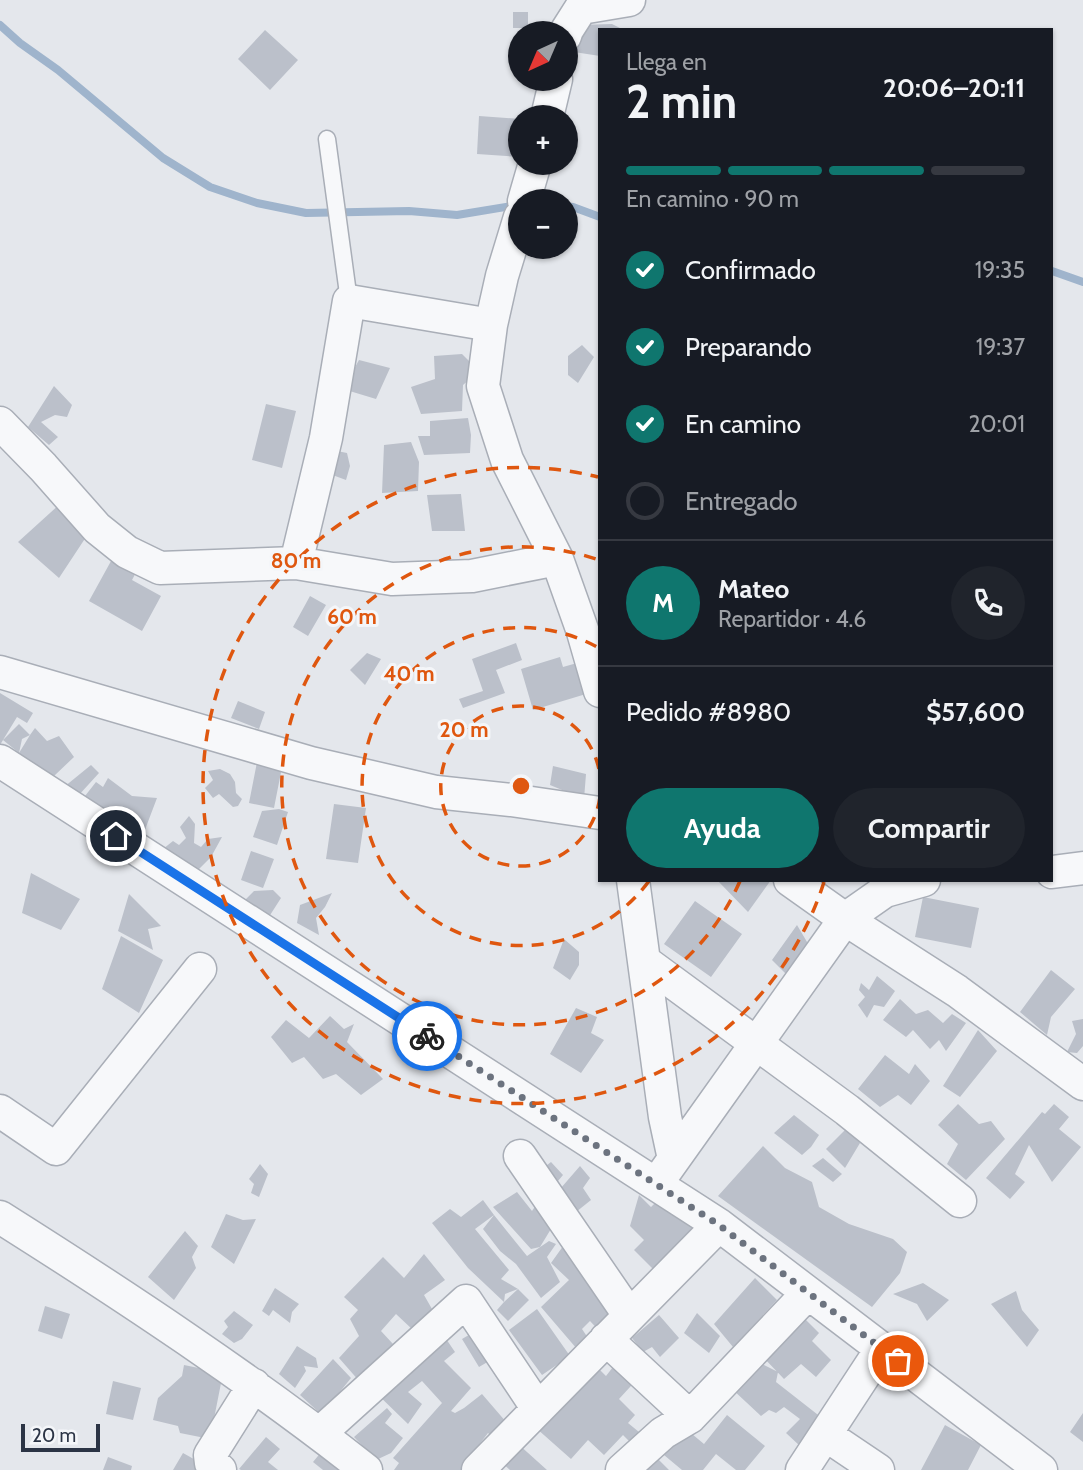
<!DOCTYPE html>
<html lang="es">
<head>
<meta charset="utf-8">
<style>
  :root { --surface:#171b24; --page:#20242c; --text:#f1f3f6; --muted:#9ea1a6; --line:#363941; --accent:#0f766e }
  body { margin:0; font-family:Cabin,sans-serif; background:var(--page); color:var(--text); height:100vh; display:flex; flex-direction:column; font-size:26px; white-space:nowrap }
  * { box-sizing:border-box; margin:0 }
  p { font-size:23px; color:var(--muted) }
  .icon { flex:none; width:38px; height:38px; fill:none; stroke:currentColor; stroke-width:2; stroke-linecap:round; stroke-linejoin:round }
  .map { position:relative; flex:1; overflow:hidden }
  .drawer { position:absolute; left:598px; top:28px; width:455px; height:854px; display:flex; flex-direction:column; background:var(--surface); border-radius:0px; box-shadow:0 2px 5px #0004 }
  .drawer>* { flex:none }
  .needle { width:46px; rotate:224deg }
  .buttons { position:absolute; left:508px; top:21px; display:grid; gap:14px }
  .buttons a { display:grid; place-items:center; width:70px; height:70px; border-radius:50%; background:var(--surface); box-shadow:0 2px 5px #0004; font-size:35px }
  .scale { position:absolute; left:21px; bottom:18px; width:79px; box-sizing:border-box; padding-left:7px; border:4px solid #2b3445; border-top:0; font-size:19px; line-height:24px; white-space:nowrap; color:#2b3445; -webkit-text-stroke:5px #f4f6f9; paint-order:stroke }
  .pin { position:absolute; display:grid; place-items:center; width:60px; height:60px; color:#fff; margin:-30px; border:4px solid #fff; border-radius:50%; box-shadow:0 2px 7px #0007 }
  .courier { position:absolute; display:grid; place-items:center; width:70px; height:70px; margin:-35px; border:5px solid #1a73e8; border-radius:50%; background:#fff; color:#222; box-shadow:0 2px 9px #0007 }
  .overview em { font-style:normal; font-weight:700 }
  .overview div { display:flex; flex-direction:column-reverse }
  .overview { display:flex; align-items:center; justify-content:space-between; height:119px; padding:0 28px }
  h1 { font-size:46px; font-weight:700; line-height:52px }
  .bar { display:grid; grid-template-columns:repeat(4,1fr); gap:10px 7px; align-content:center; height:84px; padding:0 28px }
  .bar i { height:9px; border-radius:5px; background:var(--line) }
  .bar .active { background:var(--accent) }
  .bar p { grid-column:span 4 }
  .line { display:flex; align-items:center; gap:18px; padding:0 28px; border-top:2px solid var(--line) }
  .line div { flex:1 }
  .round { display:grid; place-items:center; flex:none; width:74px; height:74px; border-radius:37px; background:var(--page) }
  ol { padding:0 28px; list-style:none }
  li { display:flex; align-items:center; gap:21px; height:77px }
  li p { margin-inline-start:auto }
  li .icon { padding:7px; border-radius:50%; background:var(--accent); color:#fff; stroke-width:4 }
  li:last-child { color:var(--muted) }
  li i { width:38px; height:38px; border:4px solid var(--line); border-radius:50% }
  .primary-button { display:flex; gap:14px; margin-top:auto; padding:14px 28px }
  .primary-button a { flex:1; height:80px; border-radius:42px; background:var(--accent); color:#fff; font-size:28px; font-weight:700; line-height:80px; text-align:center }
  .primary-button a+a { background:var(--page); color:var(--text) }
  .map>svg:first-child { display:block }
</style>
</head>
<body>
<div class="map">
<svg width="1083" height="1470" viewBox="0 0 1083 1470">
  <rect width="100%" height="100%" fill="#e4e7ec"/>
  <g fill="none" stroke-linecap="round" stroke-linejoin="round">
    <path stroke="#9fb4cc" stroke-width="8" d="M0,25L20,43L58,70L163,158L210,187L257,203L306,213L409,211L457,215L518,205
      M565,206L573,207L600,217
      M1052,271L1083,282"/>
  </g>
  <path fill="#bbc0ca" d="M513,12H528V28H513Z
    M612,24L624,30H600V56L574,52L578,25Z
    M265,30L298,60L270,90L238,59Z
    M479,116L520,119V157L477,154Z
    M582,345L594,357L578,383L568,375V356Z
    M462,354L479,371L463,385L462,411L421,414L411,387L435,379L434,356Z
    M359,360L390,368L376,399L343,389Z
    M54,386L72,405L67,417L55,415L41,422L58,437L49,445L28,427Z
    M266,404L296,411L282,468L252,460Z
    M468,418L471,435L470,453L424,455L418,436H430V421Z
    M411,442L419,462L418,491L382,493L384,445Z
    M332,450L347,453L350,466L346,480L327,473Z
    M461,494L465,531H432L427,495Z
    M61,503L90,531L59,578L18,542Z
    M116,552L140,565L132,580L161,596L142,631L89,601Z
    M310,596L326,605L308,636L293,627Z
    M516,643L522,660L496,670L505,693L463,708L459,699L483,691L472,659Z
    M367,653L381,659L365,685L350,670Z
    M560,657L563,667L577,663L586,694L533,710L521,669Z
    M0,693L33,713L27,723L17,717L3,740L19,724L30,735L22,739L19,753L30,735L35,728L47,741L59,736L74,757L54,776L16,756L19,753L3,740L0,745Z
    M238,701L265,712L259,729L231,718Z
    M258,757L283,762L274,808L249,803Z
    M91,765L99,773L78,796L64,787Z
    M553,766L586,774L584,799L550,785Z
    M220,769L230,774L235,782L236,793L242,799L238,806L233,807L219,794L213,798L205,788L213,780L208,771Z
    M108,778L132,796L157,798L143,835L85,796L96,782L103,787Z
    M334,804L366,808L358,863L326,859Z
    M279,809L288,812L277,845L253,837L262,811Z
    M189,816L195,824L194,843L201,847L208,839L222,837L211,857L196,872L163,849L173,841L179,845L186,838L180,827Z
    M251,851L274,859L263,888L241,880Z
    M31,873L80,899L61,930L22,913Z
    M717,880H771L748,912Z
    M273,890L281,898L265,923L244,901L254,891Z
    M332,893L325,907L316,918L319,935L297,923L300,905Z
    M129,894L161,926L148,929L153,950L118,931Z
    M923,897L979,908L971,948L915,937Z
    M695,901L742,934L711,977L664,944Z
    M797,925L810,947L792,980L772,960Z
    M121,936L163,960L139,1013L102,989Z
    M564,939L579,952V965L570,980L553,968Z
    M1051,970L1075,989L1051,1017L1047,1035L1020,1012Z
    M877,976L895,991L884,1007L874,1005L867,1018L858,1005L865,997L859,990L861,983L869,990Z
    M900,999L916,1014L928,1010L943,1023L952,1014L966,1023L946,1051L939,1040L930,1049L913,1030L906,1037L883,1020Z
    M576,1008L597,1017L591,1033L604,1040L581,1073L550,1054Z
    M330,1016L344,1029L354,1024L347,1042L383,1079L361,1095L336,1074L323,1079L304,1057L292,1063L271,1037L286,1020L309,1038Z
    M1083,1019V1046L1077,1053L1067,1052L1076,1034L1072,1021Z
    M978,1030L997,1051L960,1097L943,1086Z
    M885,1055L909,1074L915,1064L930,1081L911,1105L898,1095L880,1107L858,1089Z
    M958,1104L979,1124L991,1121L1005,1139L966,1180L947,1164L958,1144L938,1125Z
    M1054,1104L1069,1117L1059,1129L1081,1147L1052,1182L1029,1145L1015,1174L1025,1182L1010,1199L986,1178L1042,1112L1045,1114Z
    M794,1115L819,1135L811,1147L802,1155L774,1133Z
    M846,1129L860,1143L845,1168L826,1149Z
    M763,1146L785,1168L812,1182L819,1207L849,1224L893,1239L907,1252L900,1273L872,1307L718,1196Z
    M823,1158L842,1174L833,1182L812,1166Z
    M551,1162L563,1175L553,1187L537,1173Z
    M260,1164L268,1174L259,1197L251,1193L254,1184L249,1179Z
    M580,1166L590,1178L583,1188L591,1200L571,1216L554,1196Z
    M517,1192L532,1211L536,1205L554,1224L540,1247L531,1249L493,1207Z
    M639,1195L651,1207L663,1195L698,1230L656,1272L634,1250L644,1240L630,1226Z
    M483,1200L494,1215L475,1229L509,1270L501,1279L518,1289L505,1294L504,1302L518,1289L529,1300L508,1321L497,1310L504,1302L468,1268L432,1223L450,1209L461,1217Z
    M226,1214L243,1220L256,1219L234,1264L211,1247Z
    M494,1215L527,1256L549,1241L556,1244L547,1257L560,1282L541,1298L516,1264L500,1251L483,1229Z
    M185,1231L198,1246L192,1257L196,1268L174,1300L148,1277Z
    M566,1242L626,1312L604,1336L590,1321L582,1329L588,1338L577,1349L541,1307L569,1280L551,1263Z
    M424,1254L445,1280L424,1295L432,1309L413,1330L396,1314L381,1331L393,1344L391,1350L360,1382L339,1358L359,1336L350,1319L358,1310L344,1297L383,1257L404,1278Z
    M755,1278L777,1300L733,1347L714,1324Z
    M923,1283L949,1300L927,1321L917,1304L893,1294Z
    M275,1288L299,1304L292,1312L290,1323L273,1310L269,1316L262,1311Z
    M1016,1291L1022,1310L1039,1330L1027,1347L991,1304Z
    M45,1306L70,1314L62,1339L38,1331Z
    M537,1309L570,1356L542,1375L509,1330Z
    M234,1311L253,1325L242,1339L234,1343L222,1334L228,1327L224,1321Z
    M697,1313L720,1336L709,1353L684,1333Z
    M659,1315L679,1338L660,1357L652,1347L643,1352L632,1338Z
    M802,1316L819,1333L812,1341L831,1360L816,1377L801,1364L784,1379L763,1357Z
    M479,1329L496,1357L479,1367L462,1339Z
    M440,1330L455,1352L444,1361L471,1388L451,1411L455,1413L464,1408L482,1394L507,1423L498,1442L488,1433L472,1454L467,1470H394L399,1463L393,1458L442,1403L422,1381L408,1392L422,1404L408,1424L372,1389Z
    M297,1346L316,1358L318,1368L304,1366L306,1371L295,1388L279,1374Z
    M620,1358L641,1375L619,1399L635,1415L628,1423L639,1432L630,1442L623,1435L604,1455L588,1440L571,1459L536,1428L595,1365L606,1376Z
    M333,1359L351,1378L335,1398L324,1417L300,1395Z
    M762,1364L778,1372L776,1382L822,1418L800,1446L786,1433L800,1419L784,1407L776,1413L769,1410L761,1416L731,1388Z
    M184,1365L223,1373L210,1439L180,1433L178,1426L153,1420L158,1398L182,1376Z
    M113,1381L141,1388L133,1420L106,1414Z
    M387,1408L392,1414L385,1423L403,1438L391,1453L376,1460L354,1437Z
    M1083,1413V1442L1070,1432Z
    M727,1415L765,1446L745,1470H736L716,1454L703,1470H682L664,1455L686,1429L704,1444Z
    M945,1425L981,1445L968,1470H921Z
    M266,1437L280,1449L268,1462L278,1470H241L239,1469Z
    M517,1443L547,1470H510L500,1461Z
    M327,1445L347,1461L339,1470H323L313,1462Z
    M183,1453L208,1467L206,1470H173Z
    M108,1457L132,1466L131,1470H103Z
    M656,1457L669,1470H643Z"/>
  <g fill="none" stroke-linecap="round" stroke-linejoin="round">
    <defs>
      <path id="lane" d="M327,139L349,301"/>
      <path id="street" d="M565,36L567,30L581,8L629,0
        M547,117L556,79
        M524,201L535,163
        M520,217L502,276L491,325L483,386L507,460L557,559L583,632L600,691
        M0,423L43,467L97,528L127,552L160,568L296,563L392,579L472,576L557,559
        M296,563L326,438L349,301L491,325
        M0,672L311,763L436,792L511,800L600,813
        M0,761L719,1225L1041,1470
        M1052,872L1083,868
        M633,880L665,1117L674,1159
        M790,880L845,919L957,991L1083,1084
        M644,961L847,1110L960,1201
        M0,1111L56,1149L200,969
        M520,1156L629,1315
        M657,1183L845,919L885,891L924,880
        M0,1217C125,1296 249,1378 366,1470
        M606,1339L690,1417
        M320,1433L466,1301L538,1409
        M826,1435L878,1470
        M220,1470L211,1463L210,1455L254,1385
        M478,1470L719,1225
        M622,1470L663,1433L690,1417L807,1294
        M802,1470L882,1348"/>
    </defs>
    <use href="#lane" stroke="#a9aeb7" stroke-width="19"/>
    <use href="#street" stroke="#a9aeb7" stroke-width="35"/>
    <use href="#lane" stroke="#f7f8fa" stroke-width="16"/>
    <use href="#street" stroke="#f7f8fa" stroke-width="32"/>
  </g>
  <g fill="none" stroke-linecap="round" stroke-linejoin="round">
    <path stroke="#6c737f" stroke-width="7" stroke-dasharray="0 12.6" d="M427,1036L719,1225L898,1361"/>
    <path stroke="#1a73e8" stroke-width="9" d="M116,836L427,1036"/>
  </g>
  <g fill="none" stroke="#df570f" stroke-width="3.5" stroke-dasharray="12 9">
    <path d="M600 797A80 80 0 1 1 600 775"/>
    <path d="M649 881A159 159 0 1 1 599 648"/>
    <path d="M740 881A239 239 0 1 1 599 560"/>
    <path d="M824 882A318 318 0 1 1 598 477"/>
  </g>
  <circle cx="521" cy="786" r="10" fill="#df570f" stroke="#f4f6f9" stroke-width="3.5"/>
  <g font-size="21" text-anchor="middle" font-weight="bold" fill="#df570f" stroke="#f4f6f9" stroke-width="6" stroke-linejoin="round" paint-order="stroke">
    <text x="296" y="568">80 m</text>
    <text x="352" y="624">60 m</text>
    <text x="409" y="681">40 m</text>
    <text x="464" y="737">20 m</text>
  </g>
</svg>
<div class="buttons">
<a><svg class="needle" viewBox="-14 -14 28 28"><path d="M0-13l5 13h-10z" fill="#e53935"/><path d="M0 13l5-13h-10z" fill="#9ea1a6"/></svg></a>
<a>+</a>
<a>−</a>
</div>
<div class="scale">20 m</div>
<div class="pin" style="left:898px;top:1361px;background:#ea580c"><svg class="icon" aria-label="bag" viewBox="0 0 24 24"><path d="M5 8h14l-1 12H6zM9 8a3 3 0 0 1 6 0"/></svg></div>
<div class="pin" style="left:116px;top:836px;background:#1f2937"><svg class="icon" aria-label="home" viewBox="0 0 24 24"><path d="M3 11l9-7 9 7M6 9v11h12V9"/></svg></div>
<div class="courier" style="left:427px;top:1036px"><svg class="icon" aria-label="bike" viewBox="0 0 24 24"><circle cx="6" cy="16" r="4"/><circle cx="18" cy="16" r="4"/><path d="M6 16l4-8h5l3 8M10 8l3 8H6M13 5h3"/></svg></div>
<section class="drawer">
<div class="overview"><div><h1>2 min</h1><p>Llega en</p></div><em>20:06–20:11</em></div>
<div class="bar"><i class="active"></i><i class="active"></i><i class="active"></i><i></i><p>En camino · 90 m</p></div>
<ol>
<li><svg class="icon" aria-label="check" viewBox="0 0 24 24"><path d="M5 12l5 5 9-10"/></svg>Confirmado<p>19:35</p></li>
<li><svg class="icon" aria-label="check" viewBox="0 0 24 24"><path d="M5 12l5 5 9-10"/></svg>Preparando<p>19:37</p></li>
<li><svg class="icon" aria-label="check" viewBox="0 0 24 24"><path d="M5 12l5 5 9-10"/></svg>En camino<p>20:01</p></li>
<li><i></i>Entregado</li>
</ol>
<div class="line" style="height:126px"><b class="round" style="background:var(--accent);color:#fff">M</b><div><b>Mateo</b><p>Repartidor · 4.6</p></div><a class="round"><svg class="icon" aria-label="phone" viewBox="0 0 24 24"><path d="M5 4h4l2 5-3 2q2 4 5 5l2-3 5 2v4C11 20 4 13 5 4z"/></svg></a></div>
<div class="line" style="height:91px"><div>Pedido #8980</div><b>$57,600</b></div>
<div class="primary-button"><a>Ayuda</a><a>Compartir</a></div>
</section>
</div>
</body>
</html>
